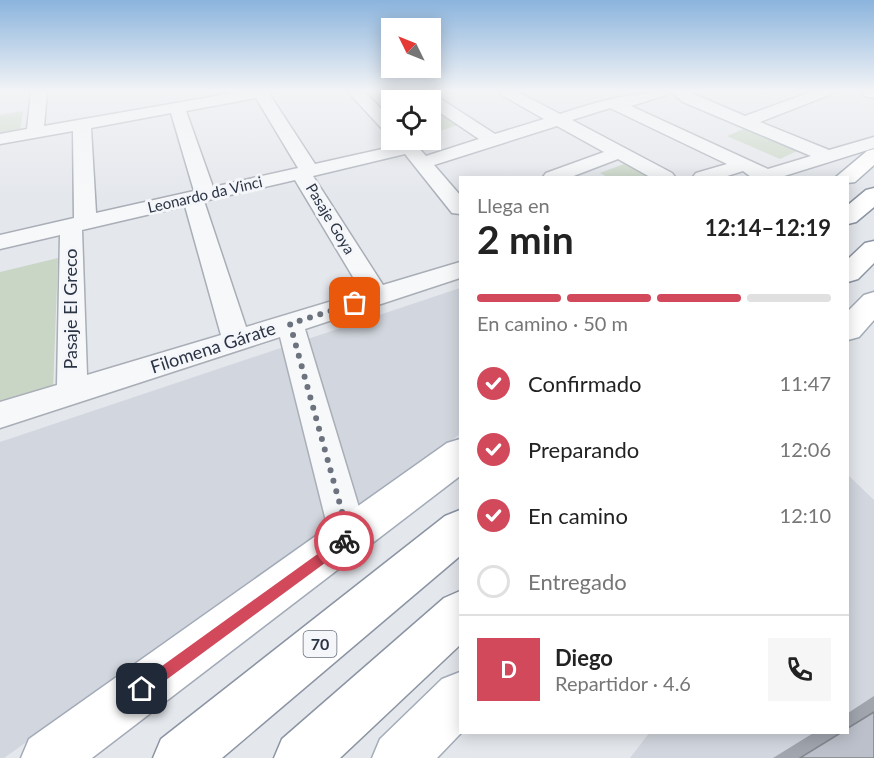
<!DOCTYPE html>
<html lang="es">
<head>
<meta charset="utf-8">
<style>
  :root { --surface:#fff; --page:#f6f6f6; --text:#222; --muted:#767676; --line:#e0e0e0; --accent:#d1495b }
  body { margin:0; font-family:Lato,sans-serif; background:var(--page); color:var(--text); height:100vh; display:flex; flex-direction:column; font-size:22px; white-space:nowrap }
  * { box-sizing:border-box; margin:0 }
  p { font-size:20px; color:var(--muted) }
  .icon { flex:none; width:33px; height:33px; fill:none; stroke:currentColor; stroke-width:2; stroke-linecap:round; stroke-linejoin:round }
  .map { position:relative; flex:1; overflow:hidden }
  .sheet { position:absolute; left:459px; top:176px; width:390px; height:558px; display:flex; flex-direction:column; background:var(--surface); border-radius:0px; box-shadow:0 3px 15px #0003 }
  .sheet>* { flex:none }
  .needle { width:39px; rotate:313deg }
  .controls { position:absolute; left:381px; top:18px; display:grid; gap:12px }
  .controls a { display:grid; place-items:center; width:60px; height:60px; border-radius:0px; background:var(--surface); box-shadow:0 3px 15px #0003; font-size:30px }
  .pin { position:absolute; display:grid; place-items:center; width:51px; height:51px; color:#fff; margin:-26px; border-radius:12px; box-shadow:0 3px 9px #0006 }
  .courier { position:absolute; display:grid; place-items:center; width:60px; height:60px; margin:-30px; border:4px solid #d1495b; border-radius:50%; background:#fff; color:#222; box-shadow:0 2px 8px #0007 }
  .head em { font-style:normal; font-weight:700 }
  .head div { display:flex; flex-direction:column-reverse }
  .head { display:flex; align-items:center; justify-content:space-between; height:102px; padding:0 18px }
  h1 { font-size:39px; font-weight:700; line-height:45px }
  .bar { display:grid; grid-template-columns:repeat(4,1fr); gap:9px 6px; align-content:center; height:72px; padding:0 18px }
  .bar i { height:8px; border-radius:4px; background:var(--line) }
  .bar .active { background:var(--accent) }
  .bar p { grid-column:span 4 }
  .line { display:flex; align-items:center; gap:15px; padding:0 18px; border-top:2px solid var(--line) }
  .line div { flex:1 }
  .round { display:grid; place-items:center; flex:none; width:63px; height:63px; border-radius:0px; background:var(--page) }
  ol { padding:0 18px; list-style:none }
  li { display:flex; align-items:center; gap:18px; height:66px }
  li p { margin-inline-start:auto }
  li .icon { padding:6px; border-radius:50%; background:var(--accent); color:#fff; stroke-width:4 }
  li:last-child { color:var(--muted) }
  li i { width:33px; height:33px; border:3px solid var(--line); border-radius:50% }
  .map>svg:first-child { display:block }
</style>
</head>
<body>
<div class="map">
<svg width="874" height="758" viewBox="0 0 874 758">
  <rect width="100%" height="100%" fill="#e4e7ec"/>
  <path fill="#d2d6de" d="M460,288V434L4,758H0V442Z
    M848,475L874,500V758H630L650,732H848Z"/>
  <path fill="#c9d6c5" d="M431,102L464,123L431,134Z
    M23,111L20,129L0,133V115Z
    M746,128L799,150L780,159L727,136Z
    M624,164L649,177H607L600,173Z
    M58,258L53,390L0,407V272Z"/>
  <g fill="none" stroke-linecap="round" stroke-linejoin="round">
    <defs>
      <path id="minor" d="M31,92H47L44,126L239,92H272L270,95L315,164L409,143L415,144L426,156L479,139L430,106V100H422L412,92H430L495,134L544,119L502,95L499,92H518L560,114C596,102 630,92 669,92L666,95L631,106L768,169L811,156L683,102L671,92H689L745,116L811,92H832L829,95L760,122L829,150L874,137V148L781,177H751L743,171L724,177H693L696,173L727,164L610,108L572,120L672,173L675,177H650L618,159L571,177H543L546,173L604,152L557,126L434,165L460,195V214L452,213L405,154L313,176L383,285L460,262V278L305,329L368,537L362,550L349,556L336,550L330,537L280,337L0,428V402L57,385L60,235L0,249V235L74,218L73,131L0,144V134L27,129ZM256,98L298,168L213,187L186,111ZM171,113L194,191L96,213L91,128ZM295,180L362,292L246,327L204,201ZM185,206L221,335L87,375L82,230Z
        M348,92H364L392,119V134L386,133Z"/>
      <path id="major" d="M862,92H874V98L864,96Z
        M874,149V165L855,182L848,183V177H836L867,151Z
        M874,292V320L859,337L848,340V311L864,295Z
        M460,439V476L92,758H21L29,739L447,443Z
        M460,672L462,732L437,758H372L380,739L442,679Z"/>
      <path id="highway" d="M874,188V207L856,222L848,224V205L866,190Z
        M874,241V263L858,279L848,282V259L865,243Z
        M460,510V556L222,758H153L161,739L445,516Z
        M460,591V645L340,758H274L282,739L444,598Z"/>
    </defs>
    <use href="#minor" stroke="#a9aeb7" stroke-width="3"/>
    <use href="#major" stroke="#a3abb8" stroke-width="3"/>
    <use href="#highway" stroke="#8b94a3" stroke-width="3"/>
    <use href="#minor" fill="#f7f8fa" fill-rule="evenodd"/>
    <use href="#major" fill="#fff" fill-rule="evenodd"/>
    <use href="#highway" fill="#fff" fill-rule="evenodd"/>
  </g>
  <path fill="#a1a5ae" d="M874,696V758H773L815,732H848V713Z"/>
  <path fill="#bbc0ca" stroke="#83868d" stroke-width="1.5" d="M874,712V758H800L842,732H848V728Z"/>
  <linearGradient id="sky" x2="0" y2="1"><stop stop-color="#8bb4dd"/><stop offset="0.46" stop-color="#f3f4f6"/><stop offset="1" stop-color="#f3f4f6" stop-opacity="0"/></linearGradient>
  <rect width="874" height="198" fill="url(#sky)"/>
  <path fill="#d1495b" d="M344,535L348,537L350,541L348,546L147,694L142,696L137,694L135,689L137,684Z"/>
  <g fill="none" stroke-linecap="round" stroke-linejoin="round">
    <path stroke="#6c737f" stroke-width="6" stroke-dasharray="0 10.8" d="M344,541L349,537L290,324L355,303"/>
  </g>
  <g text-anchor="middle" stroke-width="6" stroke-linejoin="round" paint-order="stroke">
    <g font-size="15" fill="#2b3445" stroke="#f4f6f9">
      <text transform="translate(205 195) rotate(-13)" y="5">Leonardo da Vinci</text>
      <text transform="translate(330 219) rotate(59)" y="5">Pasaje Goya</text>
    </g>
    <rect fill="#f4f6f9" stroke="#676e7b" stroke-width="1.5" x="303.5" y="631" width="33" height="26" rx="4.5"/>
    <g font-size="16" font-weight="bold" fill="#2b3445">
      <text x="320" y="650">70</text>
    </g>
    <g font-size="18" fill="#2b3445" stroke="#f4f6f9">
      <text transform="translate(71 309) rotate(-90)" y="6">Pasaje El Greco</text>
      <text transform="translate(213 348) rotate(-18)" y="6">Filomena Gárate</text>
    </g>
  </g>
</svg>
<div class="controls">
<a><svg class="needle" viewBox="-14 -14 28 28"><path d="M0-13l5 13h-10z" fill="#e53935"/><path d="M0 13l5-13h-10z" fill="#767676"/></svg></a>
<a><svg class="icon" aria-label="locate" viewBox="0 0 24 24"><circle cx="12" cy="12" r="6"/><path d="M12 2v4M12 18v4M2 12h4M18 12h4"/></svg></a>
</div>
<div class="pin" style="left:355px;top:303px;background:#ea580c"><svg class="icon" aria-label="bag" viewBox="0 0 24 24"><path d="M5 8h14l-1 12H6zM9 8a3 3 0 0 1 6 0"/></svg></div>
<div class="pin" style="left:142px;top:689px;background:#1f2937"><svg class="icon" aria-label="home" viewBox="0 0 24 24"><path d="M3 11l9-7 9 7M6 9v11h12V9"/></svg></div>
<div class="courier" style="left:344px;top:541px"><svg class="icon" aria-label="bike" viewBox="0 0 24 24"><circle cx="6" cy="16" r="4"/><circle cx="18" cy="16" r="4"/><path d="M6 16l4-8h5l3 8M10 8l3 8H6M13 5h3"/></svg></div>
<section class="sheet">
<div class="head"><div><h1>2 min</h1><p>Llega en</p></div><em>12:14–12:19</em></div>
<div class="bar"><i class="active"></i><i class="active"></i><i class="active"></i><i></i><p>En camino · 50 m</p></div>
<ol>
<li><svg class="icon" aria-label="check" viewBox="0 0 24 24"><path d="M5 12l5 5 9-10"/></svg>Confirmado<p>11:47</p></li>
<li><svg class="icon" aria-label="check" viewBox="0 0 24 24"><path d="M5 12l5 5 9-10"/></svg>Preparando<p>12:06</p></li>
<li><svg class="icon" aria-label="check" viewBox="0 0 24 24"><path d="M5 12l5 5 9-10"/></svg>En camino<p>12:10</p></li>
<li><i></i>Entregado</li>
</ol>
<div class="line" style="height:108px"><b class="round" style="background:var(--accent);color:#fff">D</b><div><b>Diego</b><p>Repartidor · 4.6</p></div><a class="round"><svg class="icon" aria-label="phone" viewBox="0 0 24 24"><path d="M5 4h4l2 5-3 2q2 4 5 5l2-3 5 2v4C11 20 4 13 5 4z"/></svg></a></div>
</section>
</div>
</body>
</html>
